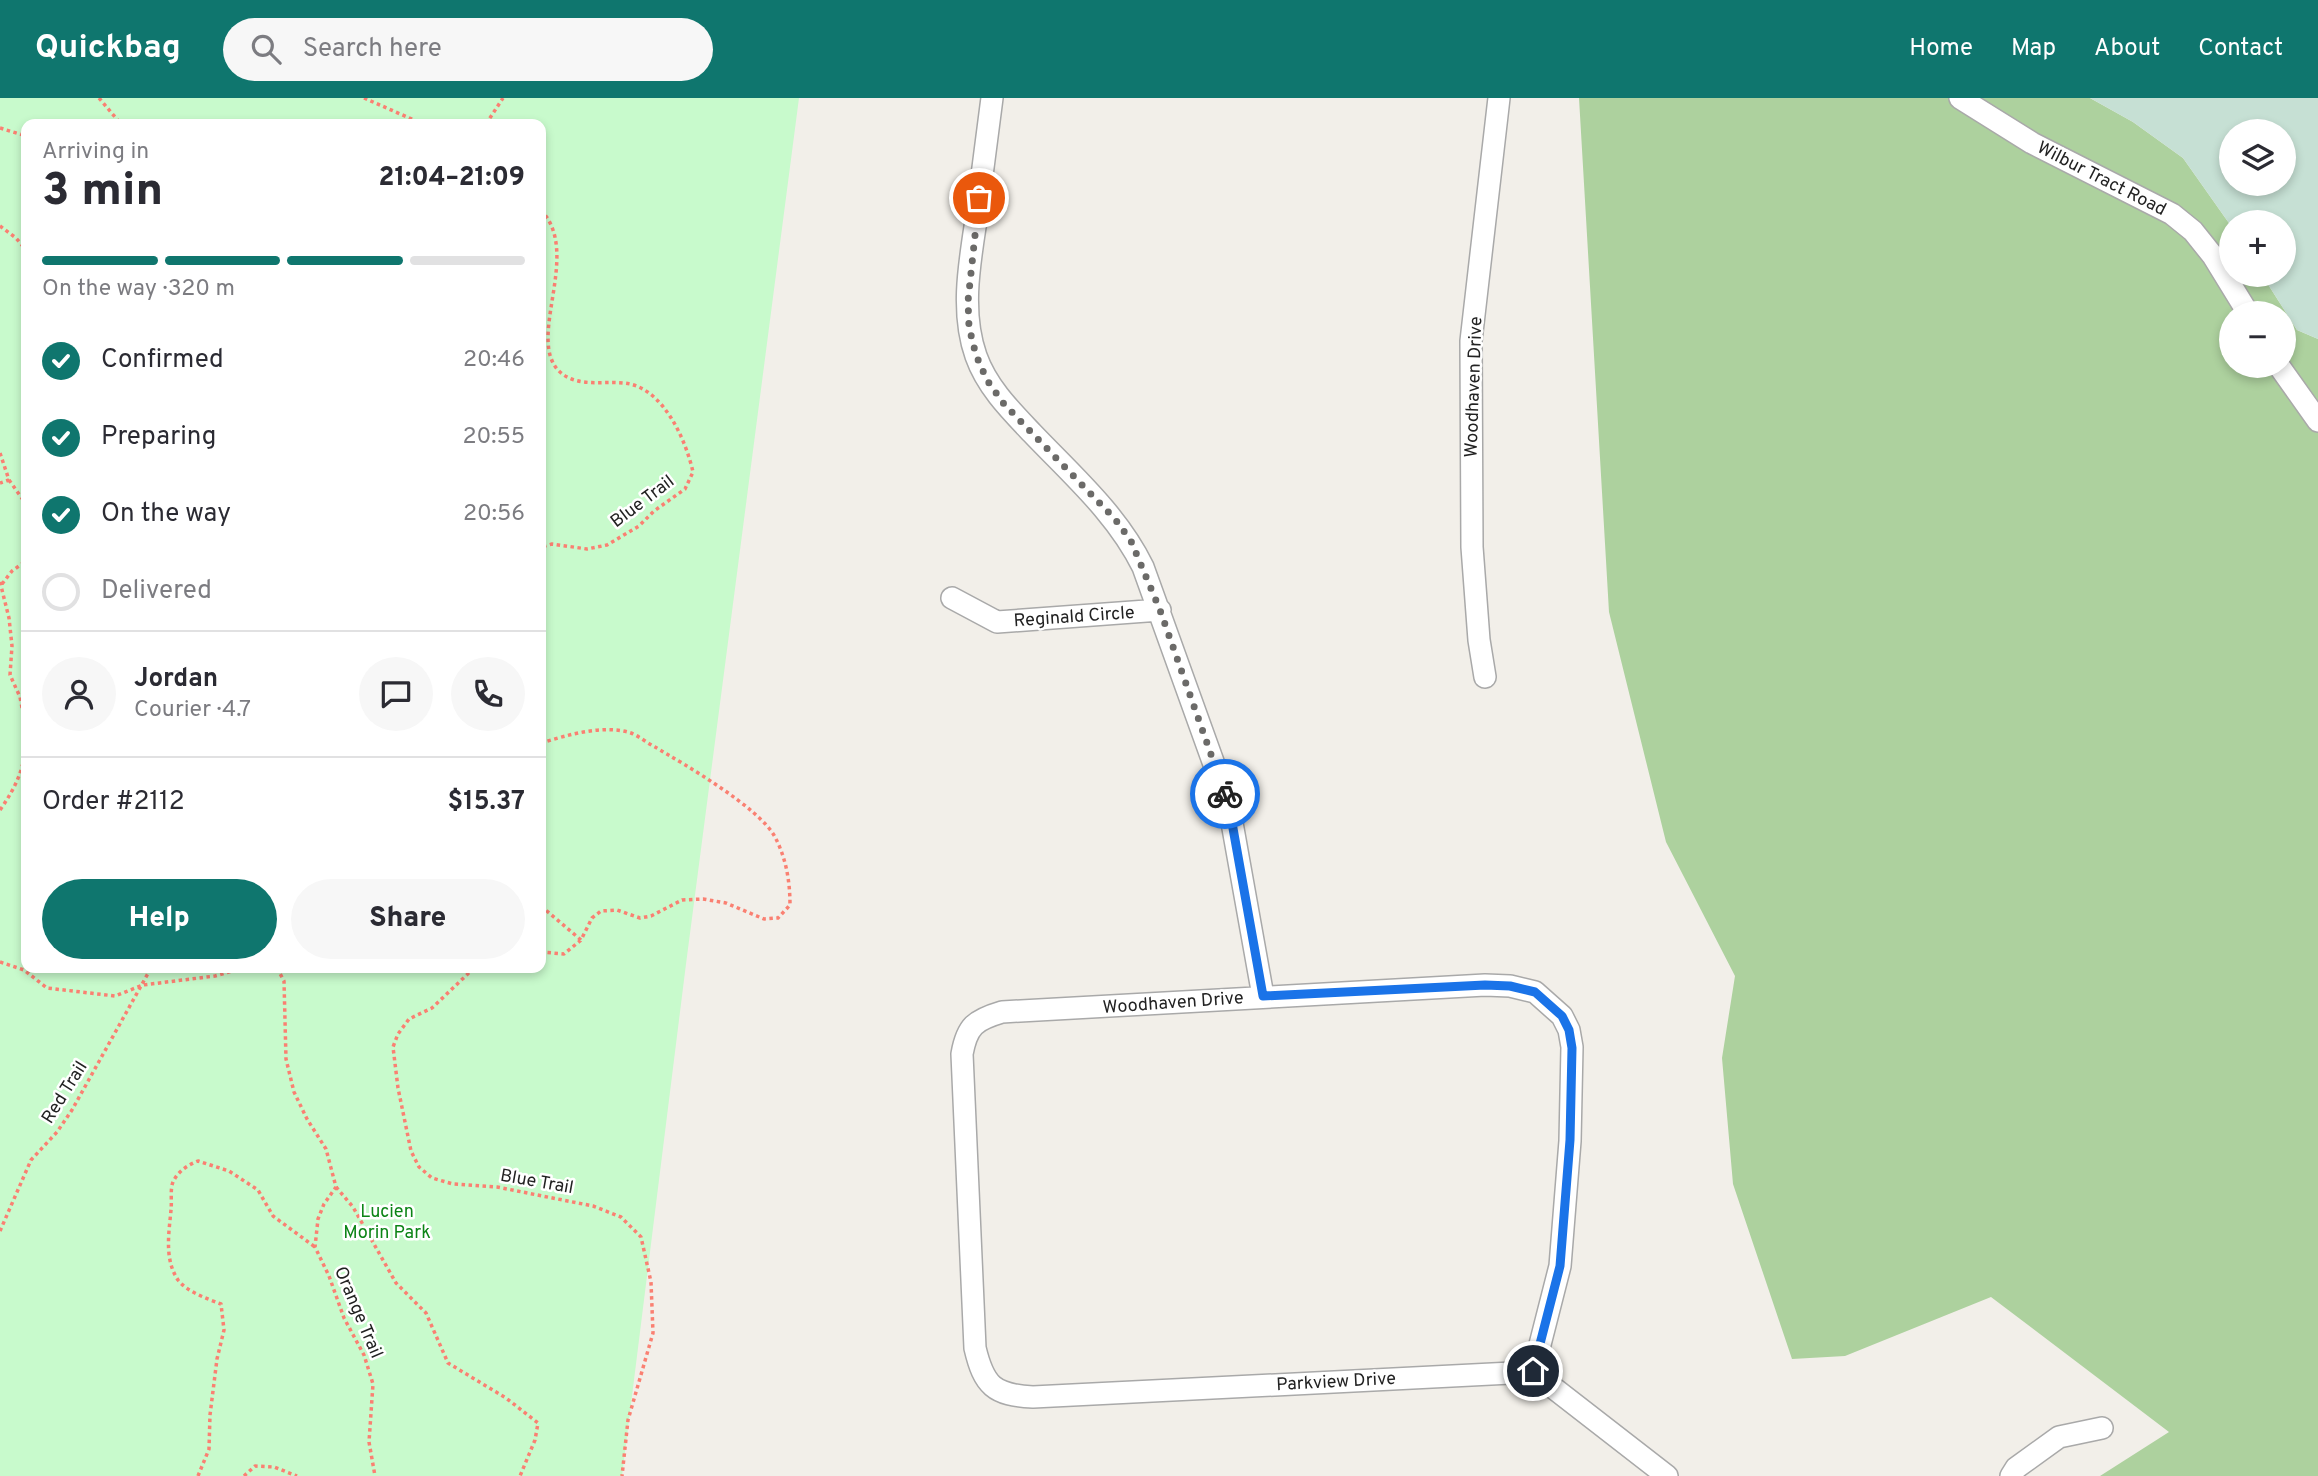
<!DOCTYPE html>
<html lang="en">
<head>
<meta charset="utf-8">
<style>
  :root { --surface:#fff; --page:#f7f7f7; --text:#2b2b33; --muted:#7c7c81; --line:#e1e1e2; --accent:#0f766e }
  body { margin:0; font-family:Overpass,sans-serif; background:var(--page); color:var(--text); height:100vh; display:flex; flex-direction:column; font-size:26px; white-space:nowrap }
  * { box-sizing:border-box; margin:0 }
  p { font-size:23px; color:var(--muted) }
  .icon { flex:none; width:38px; height:38px; fill:none; stroke:currentColor; stroke-width:2; stroke-linecap:round; stroke-linejoin:round }
  .map { position:relative; flex:1; overflow:hidden }
  .sheet { position:absolute; left:21px; top:21px; width:525px; height:854px; display:flex; flex-direction:column; background:var(--surface); border-radius:14px; box-shadow:0 4px 10px #0003 }
  .sheet>* { flex:none }
  .controls { position:absolute; left:2219px; top:21px; display:grid; gap:14px }
  .controls a { display:grid; place-items:center; width:77px; height:77px; border-radius:50%; background:var(--surface); box-shadow:0 4px 10px #0003; font-size:35px }
  .pin { position:absolute; display:grid; place-items:center; width:60px; height:60px; color:#fff; margin:-30px; border:4px solid #fff; border-radius:50%; box-shadow:0 2px 7px #0007 }
  .courier { position:absolute; display:grid; place-items:center; width:70px; height:70px; margin:-35px; border:5px solid #1a73e8; border-radius:50%; background:#fff; color:#222; box-shadow:0 2px 9px #0007 }
  .head em { font-style:normal; font-weight:800 }
  .head div { display:flex; flex-direction:column-reverse }
  .head { display:flex; align-items:center; justify-content:space-between; height:119px; padding:0 21px }
  h1 { font-size:46px; font-weight:800; line-height:52px }
  .bar { display:grid; grid-template-columns:repeat(4,1fr); gap:10px 7px; align-content:center; height:84px; padding:0 21px }
  .bar i { height:9px; border-radius:5px; background:var(--line) }
  .bar .on { background:var(--accent) }
  .bar p { grid-column:span 4 }
  .line { display:flex; align-items:center; gap:18px; padding:0 21px; border-top:2px solid var(--line) }
  .line div { flex:1 }
  .round { display:grid; place-items:center; flex:none; width:74px; height:74px; border-radius:37px; background:var(--page) }
  ol { padding:0 21px; list-style:none }
  li { display:flex; align-items:center; gap:21px; height:77px }
  li p { margin-inline-start:auto }
  li .icon { padding:7px; border-radius:50%; background:var(--accent); color:#fff; stroke-width:4 }
  li:last-child { color:var(--muted) }
  li i { width:38px; height:38px; border:4px solid var(--line); border-radius:50% }
  .cta { display:flex; gap:14px; margin-top:auto; padding:14px 21px }
  .cta a { flex:1; height:80px; border-radius:42px; background:var(--accent); color:#fff; font-size:28px; font-weight:800; line-height:80px; text-align:center }
  .cta a+a { background:var(--page); color:var(--text) }
  header { display:flex; align-items:center; gap:42px; box-sizing:border-box; height:98px; padding:0 35px; background:var(--accent); color:#fff }
  header strong { font-size:33px }
  nav { display:flex; gap:38px; margin-inline-start:auto; font-size:24px }
  .search { width:490px; height:63px; background:var(--page); display:flex; align-items:center; gap:18px; box-sizing:border-box; padding:0 24px; border-radius:38px; color:var(--muted); font-size:26px }
  .map>svg:first-child { display:block }
</style>
</head>
<body>
<header>
<strong>Quickbag</strong>
<div class="search"><svg class="icon" aria-label="search" viewBox="0 0 24 24"><circle cx="10" cy="10" r="6"/><path d="M15 15l6 6"/></svg>Search here</div>
<nav><a>Home</a><a>Map</a><a>About</a><a>Contact</a></nav>
</header>
<div class="map">
<svg width="2318" height="1378" viewBox="0 0 2318 1378">
  <rect width="100%" height="100%" fill="#f2efe9"/>
  <path fill="#add19e" fill-rule="evenodd" d="M1579,0H2090L2133,24L2183,60L2231,128V177H2262L2297,232L2318,241V1378H2100L2169,1334L1991,1199L1845,1258L1792,1261L1733,1086L1722,960L1735,878L1666,744L1609,514ZM2231,215H2284V268H2231Z"/>
  <path fill="#c6e0d4" fill-rule="evenodd" d="M2090,0H2318V241L2297,232L2262,177H2284V124H2231V128L2183,60L2133,24ZM2231,33H2284V86H2231Z"/>
  <path fill="#c8facc" fill-rule="evenodd" d="M0,0H799L686,866L622,1378H0ZM26,26H541V870H26Z"/>
  <g fill="none" stroke-linecap="round" stroke-linejoin="round">
    <defs>
      <path id="street" d="M992,0C987,39 982,77 977,116C970,162 960,213 976,258C987,289 1010,312 1032,335C1072,377 1117,416 1143,469L1229,708L1263,898
        M1960,0L2032,45L2172,116L2193,133L2213,158L2248,215
        M2279,268L2318,323
        M952,500L997,524L1160,512
        M1485,579L1479,542L1472,449L1471,243L1499,0
        M1533,1274L1560,1168L1570,1043L1572,949L1569,932L1562,918L1535,894L1510,888L1485,887L1002,914C975,922 967,928 962,956L975,1250C984,1288 994,1297 1033,1299L1533,1274L1667,1378
        M2011,1378L2016,1370L2059,1339L2102,1330"/>
    </defs>
    <use href="#street" stroke="#a9a9a9" stroke-width="24"/>
    <path stroke="#fa8072" stroke-width="3.5" stroke-dasharray="3.5 3.5" stroke-linecap="butt" d="M99,0L121,26
      M364,0L423,26
      M486,26L503,0
      M0,30L26,38
      M541,112C582,155 527,238 558,272C577,292 607,281 630,286C665,294 686,343 693,374L685,391L654,413L639,428L607,447L587,451L552,446L541,449
      M0,128L16,140L26,152
      M0,355L9,382L0,385
      M9,382L26,406
      M0,484L9,520L12,548L10,577L20,599L26,631
      M2,486L12,473L26,463
      M541,645C568,637 603,626 631,635C639,638 647,645 655,649C684,666 760,710 775,739C786,760 790,783 790,807L778,820L764,821L726,805L703,801L682,802L651,818L640,820L617,812L601,813L592,820L581,842L564,856L541,854
      M0,712C16,689 25,670 26,642
      M541,808L581,842
      M0,864L24,872L47,890L115,898L143,887L215,878L243,870
      M277,870L284,883L286,961L294,994L307,1021L326,1051L336,1089L324,1106L318,1121L315,1149L329,1178L344,1220L364,1257L373,1286L369,1344L375,1378
      M474,870L432,910L409,921L398,936L393,949L398,990L411,1053L419,1069L432,1080L453,1086L497,1089L593,1108L621,1119L641,1139L651,1184L653,1235L628,1322L622,1378
      M336,1089L353,1109L396,1185L426,1215L448,1265L506,1300L538,1325L535,1342L520,1378
      M0,1133L31,1062L57,1034L72,1012L151,870
      M198,1378L209,1351L210,1317L217,1261L224,1232L221,1206C208,1201 187,1194 178,1182C164,1161 169,1135 171,1112C172,1103 170,1091 173,1084C178,1073 188,1067 198,1063L229,1073L258,1092L273,1118L315,1149
      M244,1378L255,1368L274,1369L297,1378"/>
    <use href="#street" stroke="#fff" stroke-width="21"/>
  </g>
  <g fill="none" stroke-linecap="round" stroke-linejoin="round">
    <path stroke="#6b6a68" stroke-width="7" stroke-dasharray="0 12.6" d="M979,100L968,203L969,229L976,257L987,282L1004,306L1115,421L1131,443L1160,512L1225,696"/>
    <path stroke="#1a73e8" stroke-width="9" d="M1225,696L1229,708L1263,898L1485,887L1510,888L1535,894L1562,918L1569,932L1572,950L1570,1042L1560,1168L1533,1273"/>
  </g>
  <g text-anchor="middle" stroke-width="5" stroke-linejoin="round" paint-order="stroke">
    <g font-size="18" fill="#222" stroke="#fff">
      <text transform="translate(2102 80) rotate(27)" y="6">Wilbur Tract Road</text>
      <text transform="translate(1473 289) rotate(-88)" y="6">Woodhaven Drive</text>
      <text transform="translate(642 403) rotate(-37)" y="6">Blue Trail</text>
      <text transform="translate(1074 518) rotate(-4)" y="6">Reginald Circle</text>
      <text transform="translate(1173 904) rotate(-4)" y="6">Woodhaven Drive</text>
      <text transform="translate(64 994) rotate(-58)" y="6">Red Trail</text>
      <text transform="translate(537 1083) rotate(10)" y="6">Blue Trail</text>
      <text transform="translate(359 1214) rotate(67)" y="6">Orange Trail</text>
      <text transform="translate(1336 1283) rotate(-3)" y="6">Parkview Drive</text>
    </g>
    <g font-size="18" fill="#0c8416" stroke="#fff">
      <text x="387" y="1119">Lucien<tspan x="387" dy="21">Morin Park</tspan></text>
    </g>
  </g>
</svg>
<div class="controls">
<a><svg class="icon" aria-label="layers" viewBox="0 0 24 24"><path d="M12 4l9 5-9 5-9-5zM3 14l9 5 9-5"/></svg></a>
<a>+</a>
<a>−</a>
</div>
<div class="pin" style="left:979px;top:100px;background:#ea580c"><svg class="icon" aria-label="bag" viewBox="0 0 24 24"><path d="M5 8h14l-1 12H6zM9 8a3 3 0 0 1 6 0"/></svg></div>
<div class="pin" style="left:1533px;top:1273px;background:#1f2937"><svg class="icon" aria-label="home" viewBox="0 0 24 24"><path d="M3 11l9-7 9 7M6 9v11h12V9"/></svg></div>
<div class="courier" style="left:1225px;top:696px"><svg class="icon" aria-label="bike" viewBox="0 0 24 24"><circle cx="6" cy="16" r="4"/><circle cx="18" cy="16" r="4"/><path d="M6 16l4-8h5l3 8M10 8l3 8H6M13 5h3"/></svg></div>
<section class="sheet">
<div class="head"><div><h1>3 min</h1><p>Arriving in</p></div><em>21:04–21:09</em></div>
<div class="bar"><i class="on"></i><i class="on"></i><i class="on"></i><i></i><p>On the way · 320 m</p></div>
<ol>
<li><svg class="icon" aria-label="check" viewBox="0 0 24 24"><path d="M5 12l5 5 9-10"/></svg>Confirmed<p>20:46</p></li>
<li><svg class="icon" aria-label="check" viewBox="0 0 24 24"><path d="M5 12l5 5 9-10"/></svg>Preparing<p>20:55</p></li>
<li><svg class="icon" aria-label="check" viewBox="0 0 24 24"><path d="M5 12l5 5 9-10"/></svg>On the way<p>20:56</p></li>
<li><i></i>Delivered</li>
</ol>
<div class="line" style="height:126px"><a class="round"><svg class="icon" aria-label="person" viewBox="0 0 24 24"><circle cx="12" cy="8" r="4"/><path d="M4 21q1-7 8-7t8 7"/></svg></a><div><b>Jordan</b><p>Courier · 4.7</p></div><a class="round"><svg class="icon" aria-label="chat" viewBox="0 0 24 24"><path d="M4 5h16v11H9l-5 4z"/></svg></a><a class="round"><svg class="icon" aria-label="phone" viewBox="0 0 24 24"><path d="M5 4h4l2 5-3 2q2 4 5 5l2-3 5 2v4C11 20 4 13 5 4z"/></svg></a></div>
<div class="line" style="height:91px"><div>Order #2112</div><b>$15.37</b></div>
<div class="cta"><a>Help</a><a>Share</a></div>
</section>
</div>
</body>
</html>
